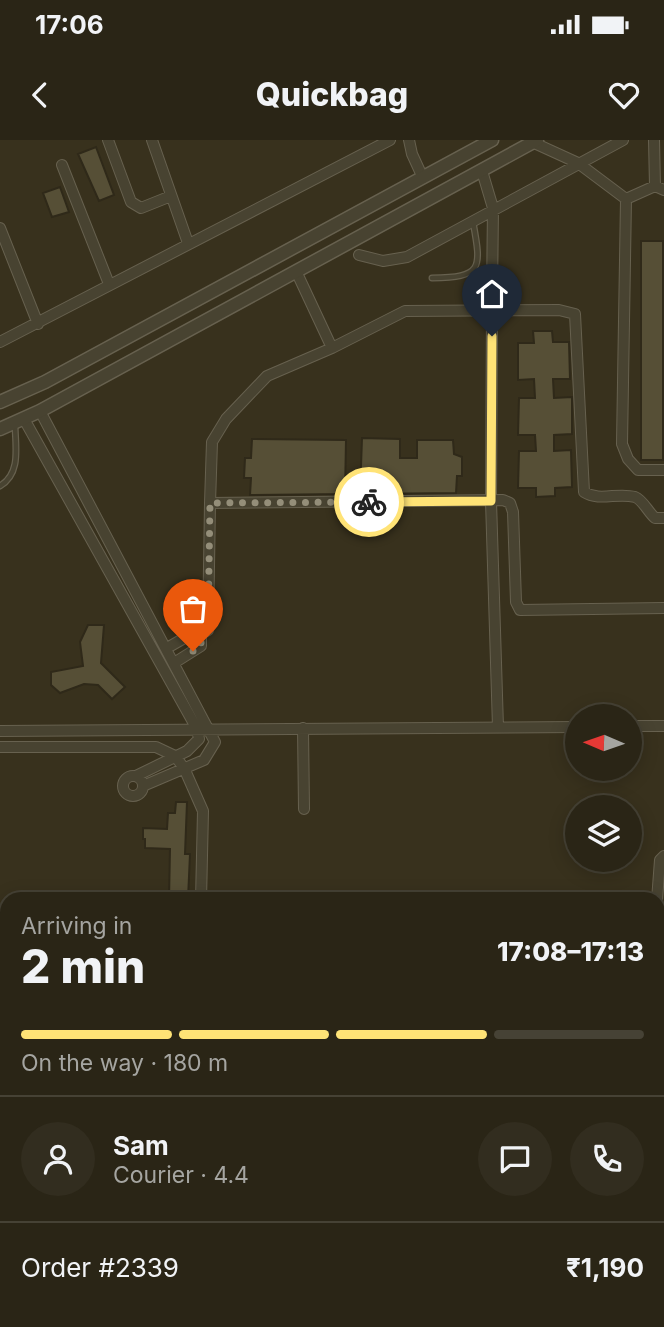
<!DOCTYPE html>
<html lang="en">
<head>
<meta charset="utf-8">
<style>
  :root { --surface:#2a2516; --page:#322d1f; --text:#f1f3f6; --muted:#a5a5a1; --line:#464235; --accent:#ffe376 }
  body { margin:0; font-family:Inter,sans-serif; background:var(--page); color:var(--text); height:100vh; display:flex; flex-direction:column; font-size:26px; white-space:nowrap }
  * { box-sizing:border-box; margin:0 }
  p { font-size:23px; color:var(--muted) }
  .icon { flex:none; width:38px; height:38px; fill:none; stroke:currentColor; stroke-width:2; stroke-linecap:round; stroke-linejoin:round }
  .map { position:relative; flex:1; overflow:hidden }
  .sheet { position:absolute; left:0px; top:752px; width:665px; height:436px; display:flex; flex-direction:column; background:var(--surface); border-radius:21px 21px 0 0; box-shadow:0 4px 18px #0003,0 0 0 2px var(--line) }
  .sheet>* { flex:none }
  .needle { width:46px; rotate:272deg }
  .buttons { position:absolute; left:565px; top:564px; display:grid; gap:14px }
  .buttons a { display:grid; place-items:center; width:77px; height:77px; border-radius:50%; background:var(--surface); box-shadow:0 4px 18px #0003,0 0 0 2px var(--line); font-size:35px }
  .pin { position:absolute; display:grid; place-items:center; width:60px; height:60px; color:#fff; margin:-72px -30px; border-radius:50% 50% 50% 0; rotate:-45deg; box-shadow:0 0 7px #0007 }
  .pin .icon { rotate:45deg }
  .courier { position:absolute; display:grid; place-items:center; width:70px; height:70px; margin:-35px; border:5px solid #ffe376; border-radius:50%; background:#fff; color:#222; box-shadow:0 2px 9px #0007 }
  .overview em { font-style:normal; font-weight:800 }
  .overview div { display:flex; flex-direction:column-reverse }
  .overview { display:flex; align-items:center; justify-content:space-between; height:119px; padding:0 21px }
  h1 { font-size:46px; font-weight:800; line-height:52px }
  .bar { display:grid; grid-template-columns:repeat(4,1fr); gap:10px 7px; align-content:center; height:84px; padding:0 21px }
  .bar i { height:9px; border-radius:5px; background:var(--line) }
  .bar .active { background:var(--accent) }
  .bar p { grid-column:span 4 }
  .line { display:flex; align-items:center; gap:18px; padding:0 21px; border-top:2px solid var(--line) }
  .line div { flex:1 }
  .round { display:grid; place-items:center; flex:none; width:74px; height:74px; border-radius:37px; background:var(--page) }
  .status { display:flex; justify-content:space-between; align-items:center; height:49px; padding:0 35px; background:var(--surface); direction:ltr }
  .status svg { height:19px; fill:currentColor }
  header { display:flex; justify-content:space-between; align-items:center; height:91px; padding:0 21px; background:var(--surface); font-size:32px; font-weight:800 }
  .map>svg:first-child { display:block }
</style>
</head>
<body>
<div class="status"><b>17:06</b><svg viewBox="0 0 49 12"><path d="M0 12V9h3v3zM5 12V6h3v6zM10 12V3h3v9zM15 12V0h3v12zM26 1h20v11H26zM47 4h2v5h-2z"/></svg></div>
<header><svg class="icon" aria-label="back" viewBox="0 0 24 24"><path d="M15 5l-7 7 7 7"/></svg>Quickbag<svg class="icon" aria-label="heart" viewBox="0 0 24 24"><path d="M12 20l-8-8c-3-5 5-10 8-4 3-6 11-1 8 4z"/></svg></header>
<div class="map">
<svg width="664" height="1187" viewBox="0 0 664 1187">
  <rect width="100%" height="100%" fill="#38311d"/>
  <path fill="#564f36" stroke="#2f2919" stroke-width="2" d="M96,7L114,55L99,61L78,14Z
    M60,47L69,72L52,77L43,53Z
    M641,101H663V320H641Z
    M533,191H552L553,202H569L570,239H553L554,258L572,257V294L554,295V311L571,310L572,347L555,348V356L536,357V348H518L519,311H536L535,295H518L519,258H535L534,239L518,240V203H534Z
    M362,298L400,299V318H417V300H453L454,314L462,317V336H457L456,353L360,354Z
    M252,299L346,300L345,354L250,355L251,338H244L245,318H251Z
    M88,485H104L101,523L125,547L112,559L98,545L84,544L60,553L51,545V532L83,526L80,502Z
    M176,662H187L185,714H190L188,759L186,760H169L170,709L145,708V699H143V688L167,689L168,673H175Z"/>
  <g fill="none" stroke-linecap="round" stroke-linejoin="round">
    <defs>
      <path id="service" d="M432,138C482,137 482,130 473,82
        M0,346C22,333 15,305 15,283
        M0,1084L7,1083"/>
      <path id="minor" d="M108,0L131,62L141,68L171,56
        M152,0L188,103
        M409,0L412,14L423,38
        M654,0L655,46
        M532,2L578,23L626,59L622,304L628,319L638,330H664
        M62,25L109,144
        M482,31L493,68L492,153
        M626,59L655,46L664,50
        M0,88L38,184
        M359,115L383,121L407,117L623,0
        M296,131L332,208
        M492,169L491,361L498,587
        M0,202L390,0
        M40,271L215,602L204,620L143,646
        M24,279L197,589L199,599L187,611L136,636
        M210,363L212,302L226,279L267,236L332,208L405,171L559,170L575,174L584,352C600,362 617,352 635,357C643,360 648,372 655,378H664
        M167,508L195,492L201,494L208,490L210,363L503,360L510,363L513,372L516,462L520,470L664,468
        M174,523L201,506V494
        M630,586H664
        M303,588L304,669
        M0,591L578,587
        M0,607H156L175,616L184,628L203,671L201,760
        M123 646a10 10 0 1 1 20 0a10 10 0 1 1-20 0Z
        M657,760L660,720L664,716
        M658,877L664,878
        M0,984L7,985
        M658,1104H664
        M415,1181L416,1187"/>
      <path id="tertiary" d="M0,262L45,242L492,0
        M0,289L40,271L537,0"/>
    </defs>
    <use href="#service" stroke="#67614f" stroke-width="7"/>
    <use href="#minor" stroke="#67614f" stroke-width="12"/>
    <use href="#tertiary" stroke="#67614f" stroke-width="15"/>
    <use href="#service" stroke="#484331" stroke-width="4.5"/>
    <use href="#minor" stroke="#484331" stroke-width="10"/>
    <use href="#tertiary" stroke="#484331" stroke-width="12"/>
  </g>
  <g fill="none" stroke-linecap="round" stroke-linejoin="round">
    <path stroke="#948e79" stroke-width="7" stroke-dasharray="0 12.6" d="M193,511L201,506V494L208,490L210,363L369,362"/>
    <path stroke="#ffe376" stroke-width="9" d="M369,362L491,361L492,196"/>
  </g>
</svg>
<div class="buttons">
<a><svg class="needle" viewBox="-14 -14 28 28"><path d="M0-13l5 13h-10z" fill="#e53935"/><path d="M0 13l5-13h-10z" fill="#a5a5a1"/></svg></a>
<a><svg class="icon" aria-label="layers" viewBox="0 0 24 24"><path d="M12 4l9 5-9 5-9-5zM3 14l9 5 9-5"/></svg></a>
</div>
<div class="pin" style="left:193px;top:511px;background:#ea580c"><svg class="icon" aria-label="bag" viewBox="0 0 24 24"><path d="M5 8h14l-1 12H6zM9 8a3 3 0 0 1 6 0"/></svg></div>
<div class="pin" style="left:492px;top:196px;background:#1f2937"><svg class="icon" aria-label="home" viewBox="0 0 24 24"><path d="M3 11l9-7 9 7M6 9v11h12V9"/></svg></div>
<div class="courier" style="left:369px;top:362px"><svg class="icon" aria-label="bike" viewBox="0 0 24 24"><circle cx="6" cy="16" r="4"/><circle cx="18" cy="16" r="4"/><path d="M6 16l4-8h5l3 8M10 8l3 8H6M13 5h3"/></svg></div>
<section class="sheet">
<div class="overview"><div><h1>2 min</h1><p>Arriving in</p></div><em>17:08–17:13</em></div>
<div class="bar"><i class="active"></i><i class="active"></i><i class="active"></i><i></i><p>On the way · 180 m</p></div>
<div class="line" style="height:126px"><a class="round"><svg class="icon" aria-label="person" viewBox="0 0 24 24"><circle cx="12" cy="8" r="4"/><path d="M4 21q1-7 8-7t8 7"/></svg></a><div><b>Sam</b><p>Courier · 4.4</p></div><a class="round"><svg class="icon" aria-label="chat" viewBox="0 0 24 24"><path d="M4 5h16v11H9l-5 4z"/></svg></a><a class="round"><svg class="icon" aria-label="phone" viewBox="0 0 24 24"><path d="M5 4h4l2 5-3 2q2 4 5 5l2-3 5 2v4C11 20 4 13 5 4z"/></svg></a></div>
<div class="line" style="height:91px"><div>Order #2339</div><b>₹1,190</b></div>
</section>
</div>
</body>
</html>
